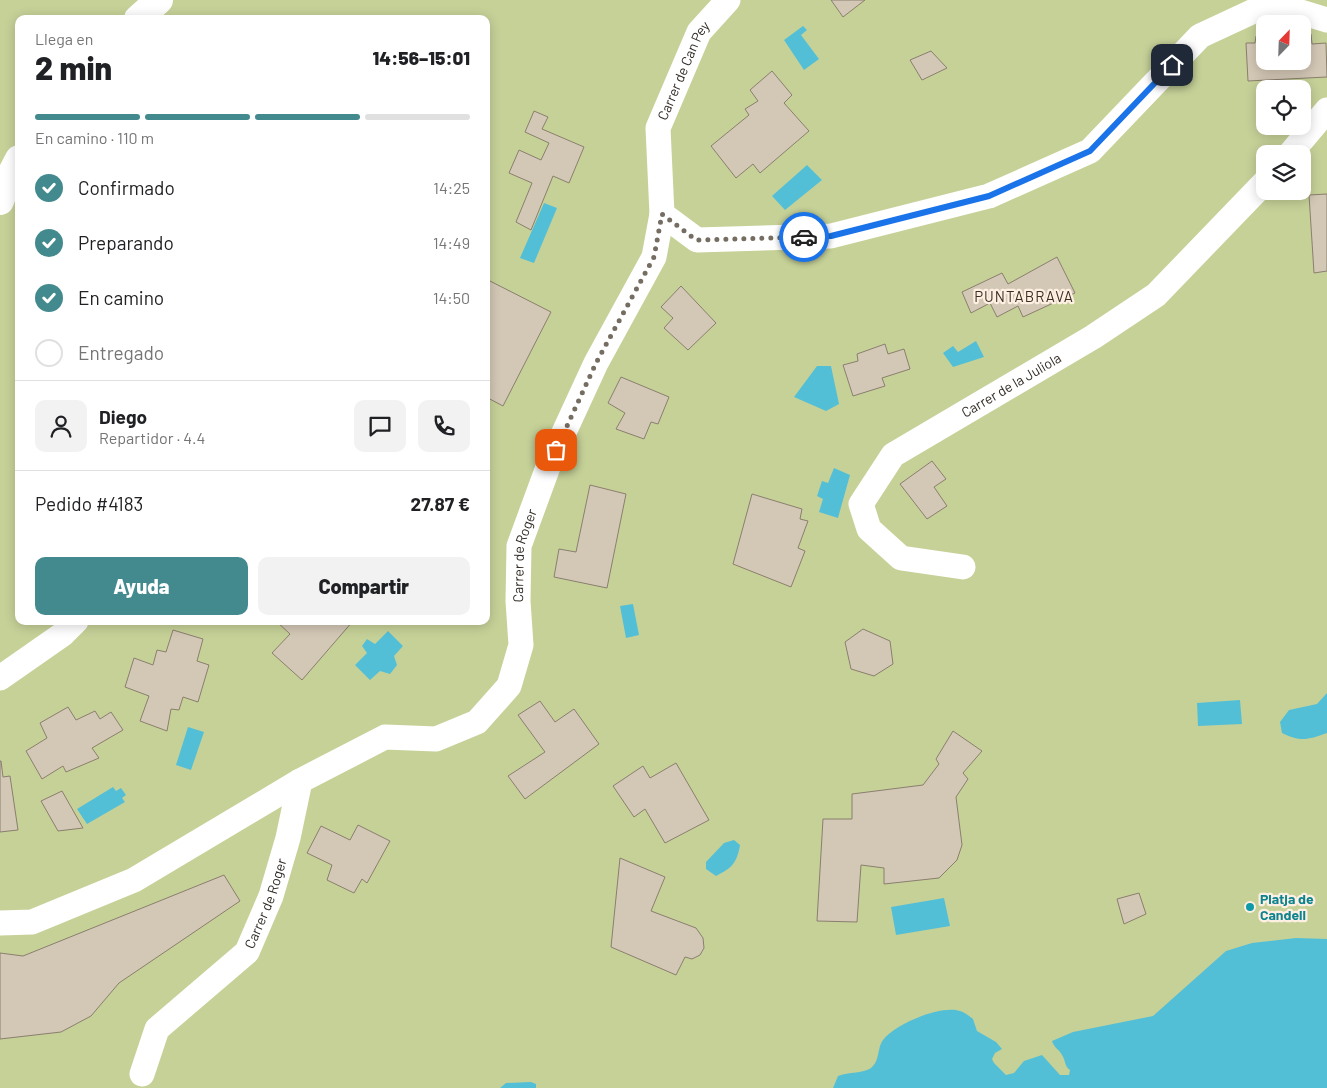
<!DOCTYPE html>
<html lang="es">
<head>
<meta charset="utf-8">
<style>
  :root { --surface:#fff; --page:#f2f2f2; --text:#202124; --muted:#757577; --line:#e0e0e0; --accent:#438a8e }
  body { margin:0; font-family:Barlow,sans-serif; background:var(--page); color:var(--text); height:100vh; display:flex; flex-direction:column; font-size:19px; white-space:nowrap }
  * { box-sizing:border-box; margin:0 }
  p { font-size:16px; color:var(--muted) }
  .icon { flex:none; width:28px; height:28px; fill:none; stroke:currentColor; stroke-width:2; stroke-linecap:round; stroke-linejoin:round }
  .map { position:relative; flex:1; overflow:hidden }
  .sheet { position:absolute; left:15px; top:15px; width:475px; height:610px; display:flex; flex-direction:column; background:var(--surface); border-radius:10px; box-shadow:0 2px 12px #0003 }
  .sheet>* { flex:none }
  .needle { width:32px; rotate:23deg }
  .buttons { position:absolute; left:1256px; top:15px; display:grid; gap:10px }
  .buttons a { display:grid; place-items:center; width:55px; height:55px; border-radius:10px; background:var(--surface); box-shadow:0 2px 12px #0003; font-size:25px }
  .pin { position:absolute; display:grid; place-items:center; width:42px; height:42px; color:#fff; margin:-21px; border-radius:10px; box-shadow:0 2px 8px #0006 }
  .courier { position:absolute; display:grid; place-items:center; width:50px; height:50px; margin:-25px; border:4px solid #1a73e8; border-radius:50%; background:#fff; color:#222; box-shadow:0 1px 6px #0007 }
  .overview em { font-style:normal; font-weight:800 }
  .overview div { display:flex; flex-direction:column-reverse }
  .overview { display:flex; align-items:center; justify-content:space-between; height:85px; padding:0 20px }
  h1 { font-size:32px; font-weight:800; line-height:38px }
  .bar { display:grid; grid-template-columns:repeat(4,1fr); gap:8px 5px; align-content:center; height:60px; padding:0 20px }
  .bar i { height:6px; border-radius:4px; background:var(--line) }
  .bar .active { background:var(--accent) }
  .bar p { grid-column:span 4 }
  .line { display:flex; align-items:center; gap:12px; padding:0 20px; border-top:1px solid var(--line) }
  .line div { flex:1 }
  .round { display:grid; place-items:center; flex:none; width:52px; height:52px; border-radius:10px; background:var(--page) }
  ol { padding:0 20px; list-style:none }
  li { display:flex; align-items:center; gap:15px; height:55px }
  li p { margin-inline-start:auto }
  li .icon { padding:5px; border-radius:50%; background:var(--accent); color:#fff; stroke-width:4 }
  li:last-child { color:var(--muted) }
  li i { width:28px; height:28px; border:2px solid var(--line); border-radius:50% }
  .cta { display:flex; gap:10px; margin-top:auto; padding:10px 20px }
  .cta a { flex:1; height:58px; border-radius:10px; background:var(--accent); color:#fff; font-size:20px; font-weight:800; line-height:58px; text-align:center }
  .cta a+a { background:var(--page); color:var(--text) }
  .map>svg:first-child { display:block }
</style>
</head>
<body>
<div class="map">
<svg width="1327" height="1088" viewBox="0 0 1327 1088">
  <rect width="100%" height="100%" fill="#f2e2d2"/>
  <path fill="#c6d198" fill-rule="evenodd" d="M0,0H1327V1088H0ZM19,19H486V621H19ZM1265,24H1302V61H1265ZM1265,89H1302V126H1265ZM1265,154H1302V191H1265Z"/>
  <path fill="#53bfd7" d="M803,26L807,30L801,35L819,59L804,70L784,40Z
    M807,165L822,180L785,210L772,196Z
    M544,203L557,208L534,263L520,258Z
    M976,341L984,357L953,367L943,353L953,346L958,352Z
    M817,366H831L839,404L826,411L794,397Z
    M834,468L850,475L838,518L819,512L823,499L817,496L822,481L828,483Z
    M633,604L639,635L626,638L620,606Z
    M388,631L403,646L394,656L397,665L390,674L380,671L370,680L355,665L367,653L362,646L367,639L375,644Z
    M1327,693V733C1308,740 1300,742 1282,733L1280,722L1289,710L1317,704Z
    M1240,700L1242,724L1198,726L1197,703Z
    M188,727L204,732L191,770L176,765Z
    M113,787L116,791L121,788L126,795L122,798L125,802L87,824L77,809Z
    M734,840L740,845C737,863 732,868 716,876L706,869V862L724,843Z
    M944,898L950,926L896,935L891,907Z
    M1296,938L1327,939V1088H833L838,1076C848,1072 865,1073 871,1068C880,1061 877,1048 883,1040C895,1024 940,1005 960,1011C964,1012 969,1016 973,1019L977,1031L996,1042L1002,1049L995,1053L992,1059L994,1063L1006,1075L1014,1073L1024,1061L1042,1055L1060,1075H1069L1070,1070C1064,1066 1066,1061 1062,1055C1059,1049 1054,1048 1052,1041L1073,1032L1153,1016L1226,951L1252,943Z
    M531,1082L536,1084V1088H500L506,1083Z"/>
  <path fill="#d3c7b5" stroke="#8a7f6e" d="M831,0H865L843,17Z
    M1302,34H1311L1312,44L1326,43L1327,77L1248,81L1246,43H1255L1256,36L1265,35V61H1302Z
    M931,51L947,68L922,80L910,60Z
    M772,71L792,95L784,103L809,131L760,173L753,164L736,178L711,146L749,115L745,109L758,101L750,90Z
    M534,111L548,117L542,129L584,147L569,183L553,176L531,230L516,222L532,183L509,173L519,150L541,160L549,143L525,132Z
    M1327,194V271L1314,273L1309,195Z
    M1057,257L1075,293L1023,317L1018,306L997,317L990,303L971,313L962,292L1002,273L1008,284Z
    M486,279L551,312L503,406L486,397Z
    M681,286L716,323L688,350L664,328L673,318L661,307Z
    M885,344L888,354L904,349L910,369L882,378L885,386L853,396L843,365L858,361L857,354Z
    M621,377L669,397L658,424L651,422L644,439L616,429L625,413L608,403Z
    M932,461L946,479L934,487L947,506L927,519L900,484Z
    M590,485L626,494L607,588L554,577L559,549L576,552Z
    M752,494L802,509L800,519L808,521L798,548L805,551L791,587L733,564Z
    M276,621H353L302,680L272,653L290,634Z
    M863,629L890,641L893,664L874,676L851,669L845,642Z
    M173,630L203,639L197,661L209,665L198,702L183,697L179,710L171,709L167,731L140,721L149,696L125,687L134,658L153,665L157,650L166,652Z
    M540,701L555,722L574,709L599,744L525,799L508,776L545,752L518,715Z
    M68,707L76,720L95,711L100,719L111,712L123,730L92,748L99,758L66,772L63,766L42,779L26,751L47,738L40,723Z
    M953,731L982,751L963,773L968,779L956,797L962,845L957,860L939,878L884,884V868L861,865L857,922L817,921L823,819H852V794L923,785L939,764L936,759Z
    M0,761H1L3,777L10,776L18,830L0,832Z
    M676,763L709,820L665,843L645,809L634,817L613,786L643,766L650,778Z
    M62,791L83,828L58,831L41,801Z
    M358,825L390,841L367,883L362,879L354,893L327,880L332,865L307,853L321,826L350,840Z
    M620,858L665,877L651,911L696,928L703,938L704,948L700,955L692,959L685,957L676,975L611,947Z
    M224,875L240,901L119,983L91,1016L61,1032L0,1039V953L23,956Z
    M1139,893L1146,914L1124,924L1117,899Z"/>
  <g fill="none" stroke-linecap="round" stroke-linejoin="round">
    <g stroke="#fff" stroke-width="25">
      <path d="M1290,154L1327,110"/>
      <path d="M662,214L697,240L831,236L989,196L1090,151L1200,36L1271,3L1327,20"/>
      <path id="s1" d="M963,567L901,558L869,529L861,504L893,455L1093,337L1156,295L1265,182"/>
      <path d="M0,678L63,634L76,621"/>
      <path id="s2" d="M0,923L32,922L134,880L300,781L385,737L436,739L477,722L509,686L521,645L518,601L519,546L548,467L596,363L654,257L662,214L658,128L699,32L728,0"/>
      <path id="s3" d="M142,1074L157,1029L247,952L271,896L288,838L300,781"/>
    </g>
    <path stroke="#fff" stroke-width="28" d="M138,19L159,0
      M0,201L8,180L19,159"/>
  </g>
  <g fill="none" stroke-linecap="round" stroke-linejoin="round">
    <path stroke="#756c62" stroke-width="5" stroke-dasharray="0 9" d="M556,450L596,363L654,257L662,214L696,240L804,237"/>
    <path stroke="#1a73e8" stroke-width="6" d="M804,237L831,236L989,196L1090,151L1172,65"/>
  </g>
  <circle fill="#0f9aa8" stroke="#fdf0e3" stroke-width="2" cx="1250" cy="907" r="5"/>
  <g text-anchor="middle" stroke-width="4.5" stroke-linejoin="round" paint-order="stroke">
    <g font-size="14" fill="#322c26" stroke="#fdf0e3">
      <text dy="5" stroke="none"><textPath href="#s2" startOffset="1229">Carrer de Can Pey</textPath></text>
      <text dy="5" stroke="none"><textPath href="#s1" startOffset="328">Carrer de la Juliola</textPath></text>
      <text dy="5" stroke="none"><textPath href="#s2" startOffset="708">Carrer de Roger</textPath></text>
      <text dy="5" stroke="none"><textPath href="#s3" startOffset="218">Carrer de Roger</textPath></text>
    </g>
    <g font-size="14" font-weight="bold" fill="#0d838f" stroke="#fdf0e3" text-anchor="start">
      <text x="1260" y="904">Platja de<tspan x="1260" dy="16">Candell</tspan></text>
    </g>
    <g font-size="15" letter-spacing="1" fill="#3b2e22" stroke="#fdf0e3">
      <text x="1024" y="302">PUNTABRAVA</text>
    </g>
  </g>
</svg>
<div class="buttons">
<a><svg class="needle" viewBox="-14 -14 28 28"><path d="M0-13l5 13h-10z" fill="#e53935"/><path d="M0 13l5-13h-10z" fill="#757577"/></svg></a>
<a><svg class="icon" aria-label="locate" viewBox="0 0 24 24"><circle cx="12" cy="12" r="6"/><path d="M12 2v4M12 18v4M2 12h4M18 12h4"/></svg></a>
<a><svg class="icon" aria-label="layers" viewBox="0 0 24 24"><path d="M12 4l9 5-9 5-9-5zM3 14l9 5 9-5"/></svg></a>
</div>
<div class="pin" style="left:556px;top:450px;background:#ea580c"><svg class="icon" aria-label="bag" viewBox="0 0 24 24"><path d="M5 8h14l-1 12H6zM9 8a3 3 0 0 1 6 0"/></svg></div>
<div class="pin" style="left:1172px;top:65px;background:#1f2937"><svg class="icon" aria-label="home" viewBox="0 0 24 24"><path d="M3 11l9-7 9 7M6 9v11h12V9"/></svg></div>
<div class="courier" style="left:804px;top:237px"><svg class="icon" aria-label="car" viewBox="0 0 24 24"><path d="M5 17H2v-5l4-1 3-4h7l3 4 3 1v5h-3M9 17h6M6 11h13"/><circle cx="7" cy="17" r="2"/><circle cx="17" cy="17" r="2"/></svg></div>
<section class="sheet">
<div class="overview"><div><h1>2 min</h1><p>Llega en</p></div><em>14:56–15:01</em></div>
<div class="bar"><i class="active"></i><i class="active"></i><i class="active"></i><i></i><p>En camino · 110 m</p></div>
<ol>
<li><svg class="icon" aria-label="check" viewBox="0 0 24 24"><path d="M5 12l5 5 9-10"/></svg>Confirmado<p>14:25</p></li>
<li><svg class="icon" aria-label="check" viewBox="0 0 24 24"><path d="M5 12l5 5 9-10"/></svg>Preparando<p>14:49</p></li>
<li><svg class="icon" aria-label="check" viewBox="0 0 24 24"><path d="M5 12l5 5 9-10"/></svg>En camino<p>14:50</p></li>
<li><i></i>Entregado</li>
</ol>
<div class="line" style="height:90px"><a class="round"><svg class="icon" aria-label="person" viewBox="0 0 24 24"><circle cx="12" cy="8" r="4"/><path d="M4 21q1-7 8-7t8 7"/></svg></a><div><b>Diego</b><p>Repartidor · 4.4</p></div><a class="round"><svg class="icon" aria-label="chat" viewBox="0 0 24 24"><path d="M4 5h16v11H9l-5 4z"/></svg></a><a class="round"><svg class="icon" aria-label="phone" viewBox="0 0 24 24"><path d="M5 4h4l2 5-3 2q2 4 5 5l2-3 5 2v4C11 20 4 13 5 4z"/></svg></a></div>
<div class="line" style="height:65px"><div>Pedido #4183</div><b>27.87 €</b></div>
<div class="cta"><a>Ayuda</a><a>Compartir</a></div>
</section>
</div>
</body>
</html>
